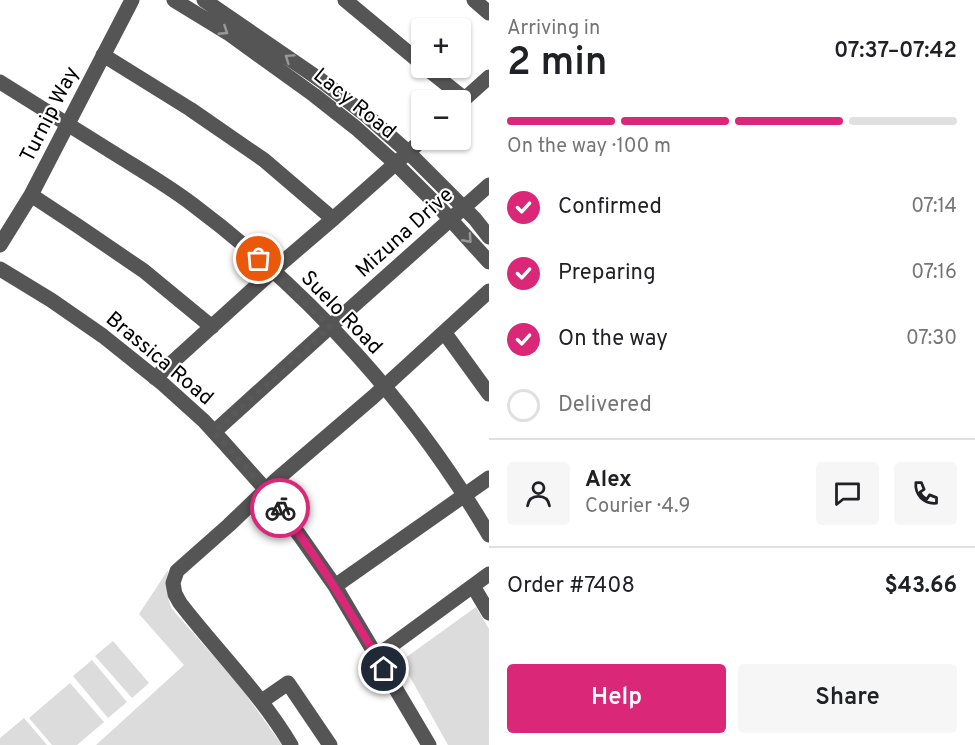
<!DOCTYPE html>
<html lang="en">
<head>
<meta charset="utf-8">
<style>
  :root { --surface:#fff; --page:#f6f6f6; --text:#202124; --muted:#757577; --line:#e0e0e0; --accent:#db2777 }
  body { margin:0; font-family:Overpass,sans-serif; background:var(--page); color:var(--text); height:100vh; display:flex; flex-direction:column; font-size:22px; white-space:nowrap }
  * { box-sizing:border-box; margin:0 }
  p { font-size:20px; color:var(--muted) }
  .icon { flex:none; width:33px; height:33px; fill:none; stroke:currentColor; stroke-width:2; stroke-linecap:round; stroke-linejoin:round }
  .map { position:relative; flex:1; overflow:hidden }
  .drawer { display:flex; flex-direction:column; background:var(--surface); width:486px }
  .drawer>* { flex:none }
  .tools { position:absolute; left:411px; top:18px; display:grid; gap:12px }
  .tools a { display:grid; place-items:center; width:60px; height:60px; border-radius:6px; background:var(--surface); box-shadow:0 2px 4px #0004; font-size:30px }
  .pin { position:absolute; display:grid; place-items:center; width:51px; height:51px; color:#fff; margin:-26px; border:3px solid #fff; border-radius:50%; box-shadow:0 2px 6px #0007 }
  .courier { position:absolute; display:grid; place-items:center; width:60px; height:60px; margin:-30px; border:4px solid #db2777; border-radius:50%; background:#fff; color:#222; box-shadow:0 2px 8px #0007 }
  .headline em { font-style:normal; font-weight:600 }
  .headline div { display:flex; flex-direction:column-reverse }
  .headline { display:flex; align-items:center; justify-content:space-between; height:102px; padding:0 18px }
  h1 { font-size:39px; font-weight:600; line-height:45px }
  .bar { display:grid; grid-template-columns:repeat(4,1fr); gap:9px 6px; align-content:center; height:72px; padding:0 18px }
  .bar i { height:8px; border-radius:4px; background:var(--line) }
  .bar .active { background:var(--accent) }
  .bar p { grid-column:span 4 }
  .line { display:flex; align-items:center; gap:15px; padding:0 18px; border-top:2px solid var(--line) }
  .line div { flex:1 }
  .round { display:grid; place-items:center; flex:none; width:63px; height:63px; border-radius:6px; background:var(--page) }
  ol { padding:0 18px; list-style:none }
  li { display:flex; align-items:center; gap:18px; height:66px }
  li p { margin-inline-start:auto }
  li .icon { padding:6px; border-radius:50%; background:var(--accent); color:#fff; stroke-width:4 }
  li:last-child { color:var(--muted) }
  li i { width:33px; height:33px; border:3px solid var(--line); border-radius:50% }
  .action { display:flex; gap:12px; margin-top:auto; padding:12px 18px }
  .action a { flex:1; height:69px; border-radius:6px; background:var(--accent); color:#fff; font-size:24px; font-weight:600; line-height:69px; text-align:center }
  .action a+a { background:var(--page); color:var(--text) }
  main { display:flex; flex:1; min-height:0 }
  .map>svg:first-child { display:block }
</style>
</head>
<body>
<main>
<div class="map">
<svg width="489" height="745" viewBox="0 0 489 745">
  <rect width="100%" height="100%" fill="#fff"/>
  <path fill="#dcdcdc" d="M168,570C167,585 166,595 172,609L239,685L282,745H96L184,665L139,614Z
    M476,607L489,629V745H448L401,661Z
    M113,641L149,683L132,698L95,656Z
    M92,660L127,702L108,718L73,676Z
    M70,683L104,722L77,745H52L29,718Z
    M24,718L47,745H0V738Z"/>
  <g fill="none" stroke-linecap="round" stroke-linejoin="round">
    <path stroke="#555" stroke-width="15" d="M174,0L228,33L314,95L356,128L395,163L440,208L489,262
      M204,0L322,81L366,115L408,152L475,219L489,237
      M345,0L422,64
      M474,0L489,13
      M103,55L190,109L264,160L333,219
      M426,68L465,99
      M0,82C37,105 75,129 112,152C139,169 167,185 192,204C311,293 414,407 489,535
      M460,103L489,77
      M31,195L78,226L144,271L212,327
      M0,245L31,195L132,0
      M0,269L51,300L103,336L163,384L204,421L225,444L266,490L300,536L335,586L429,745
      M444,332L489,394
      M155,378L284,261L333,219L422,140
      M214,432L342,316L489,185
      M335,586L489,478
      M473,586L489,613
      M376,655L388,648L489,574
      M262,701L288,683L330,745
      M291,745C260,693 217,651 180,603L175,594L173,583L177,571L229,525L276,480L373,397L489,291"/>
  </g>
  <defs><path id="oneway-chevron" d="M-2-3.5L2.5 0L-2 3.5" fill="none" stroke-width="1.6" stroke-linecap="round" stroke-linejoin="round" transform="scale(1.5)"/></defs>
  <g stroke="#999">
    <use href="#oneway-chevron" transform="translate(224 31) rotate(33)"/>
    <use href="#oneway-chevron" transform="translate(289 58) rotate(-145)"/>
    <use href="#oneway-chevron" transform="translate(468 239) rotate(48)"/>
  </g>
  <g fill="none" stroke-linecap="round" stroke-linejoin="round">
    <path stroke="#595959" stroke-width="6" stroke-dasharray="0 10.8" d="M259,259L330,327L214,432L266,490L280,508"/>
    <path stroke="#db2777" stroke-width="8" d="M280,508C319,559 351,614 384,669"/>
  </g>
  <g text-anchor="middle" stroke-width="4.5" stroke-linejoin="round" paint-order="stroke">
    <g font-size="21" fill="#000" stroke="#fff">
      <text transform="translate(355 103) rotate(39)" y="7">Lacy Road</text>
      <text transform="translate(49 114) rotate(-63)" y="7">Turnip Way</text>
      <text transform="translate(404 232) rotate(-42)" y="7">Mizuna Drive</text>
      <text transform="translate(342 312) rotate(46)" y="7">Suelo Road</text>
      <text transform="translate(160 358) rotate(40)" y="7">Brassica Road</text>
    </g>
  </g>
</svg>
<div class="tools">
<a>+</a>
<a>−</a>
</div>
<div class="pin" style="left:259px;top:259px;background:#ea580c"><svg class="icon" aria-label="bag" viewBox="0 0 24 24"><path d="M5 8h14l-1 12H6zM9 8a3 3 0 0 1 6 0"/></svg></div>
<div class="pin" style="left:384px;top:669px;background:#1f2937"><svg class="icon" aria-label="home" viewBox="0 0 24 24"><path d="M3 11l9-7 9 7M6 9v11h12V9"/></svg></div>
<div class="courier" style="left:280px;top:508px"><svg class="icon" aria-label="bike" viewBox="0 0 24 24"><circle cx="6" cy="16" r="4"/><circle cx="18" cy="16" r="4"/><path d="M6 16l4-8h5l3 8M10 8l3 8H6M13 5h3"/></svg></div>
</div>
<section class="drawer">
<div class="headline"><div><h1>2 min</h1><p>Arriving in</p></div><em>07:37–07:42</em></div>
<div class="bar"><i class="active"></i><i class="active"></i><i class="active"></i><i></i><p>On the way · 100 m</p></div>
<ol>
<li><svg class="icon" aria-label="check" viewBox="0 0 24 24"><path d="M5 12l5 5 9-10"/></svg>Confirmed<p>07:14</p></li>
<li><svg class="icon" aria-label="check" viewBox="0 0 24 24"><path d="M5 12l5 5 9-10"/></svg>Preparing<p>07:16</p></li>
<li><svg class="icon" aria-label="check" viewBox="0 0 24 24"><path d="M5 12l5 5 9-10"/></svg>On the way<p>07:30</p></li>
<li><i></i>Delivered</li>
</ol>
<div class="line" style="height:108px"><a class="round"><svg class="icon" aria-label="person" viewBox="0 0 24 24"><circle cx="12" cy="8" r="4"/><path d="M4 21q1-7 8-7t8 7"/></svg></a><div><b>Alex</b><p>Courier · 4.9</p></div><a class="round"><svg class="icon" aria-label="chat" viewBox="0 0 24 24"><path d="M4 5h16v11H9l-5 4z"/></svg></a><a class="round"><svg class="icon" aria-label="phone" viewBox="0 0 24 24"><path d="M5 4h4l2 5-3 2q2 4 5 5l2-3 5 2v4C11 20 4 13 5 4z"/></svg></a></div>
<div class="line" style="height:78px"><div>Order #7408</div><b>$43.66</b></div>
<div class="action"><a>Help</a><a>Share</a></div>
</section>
</main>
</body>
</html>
